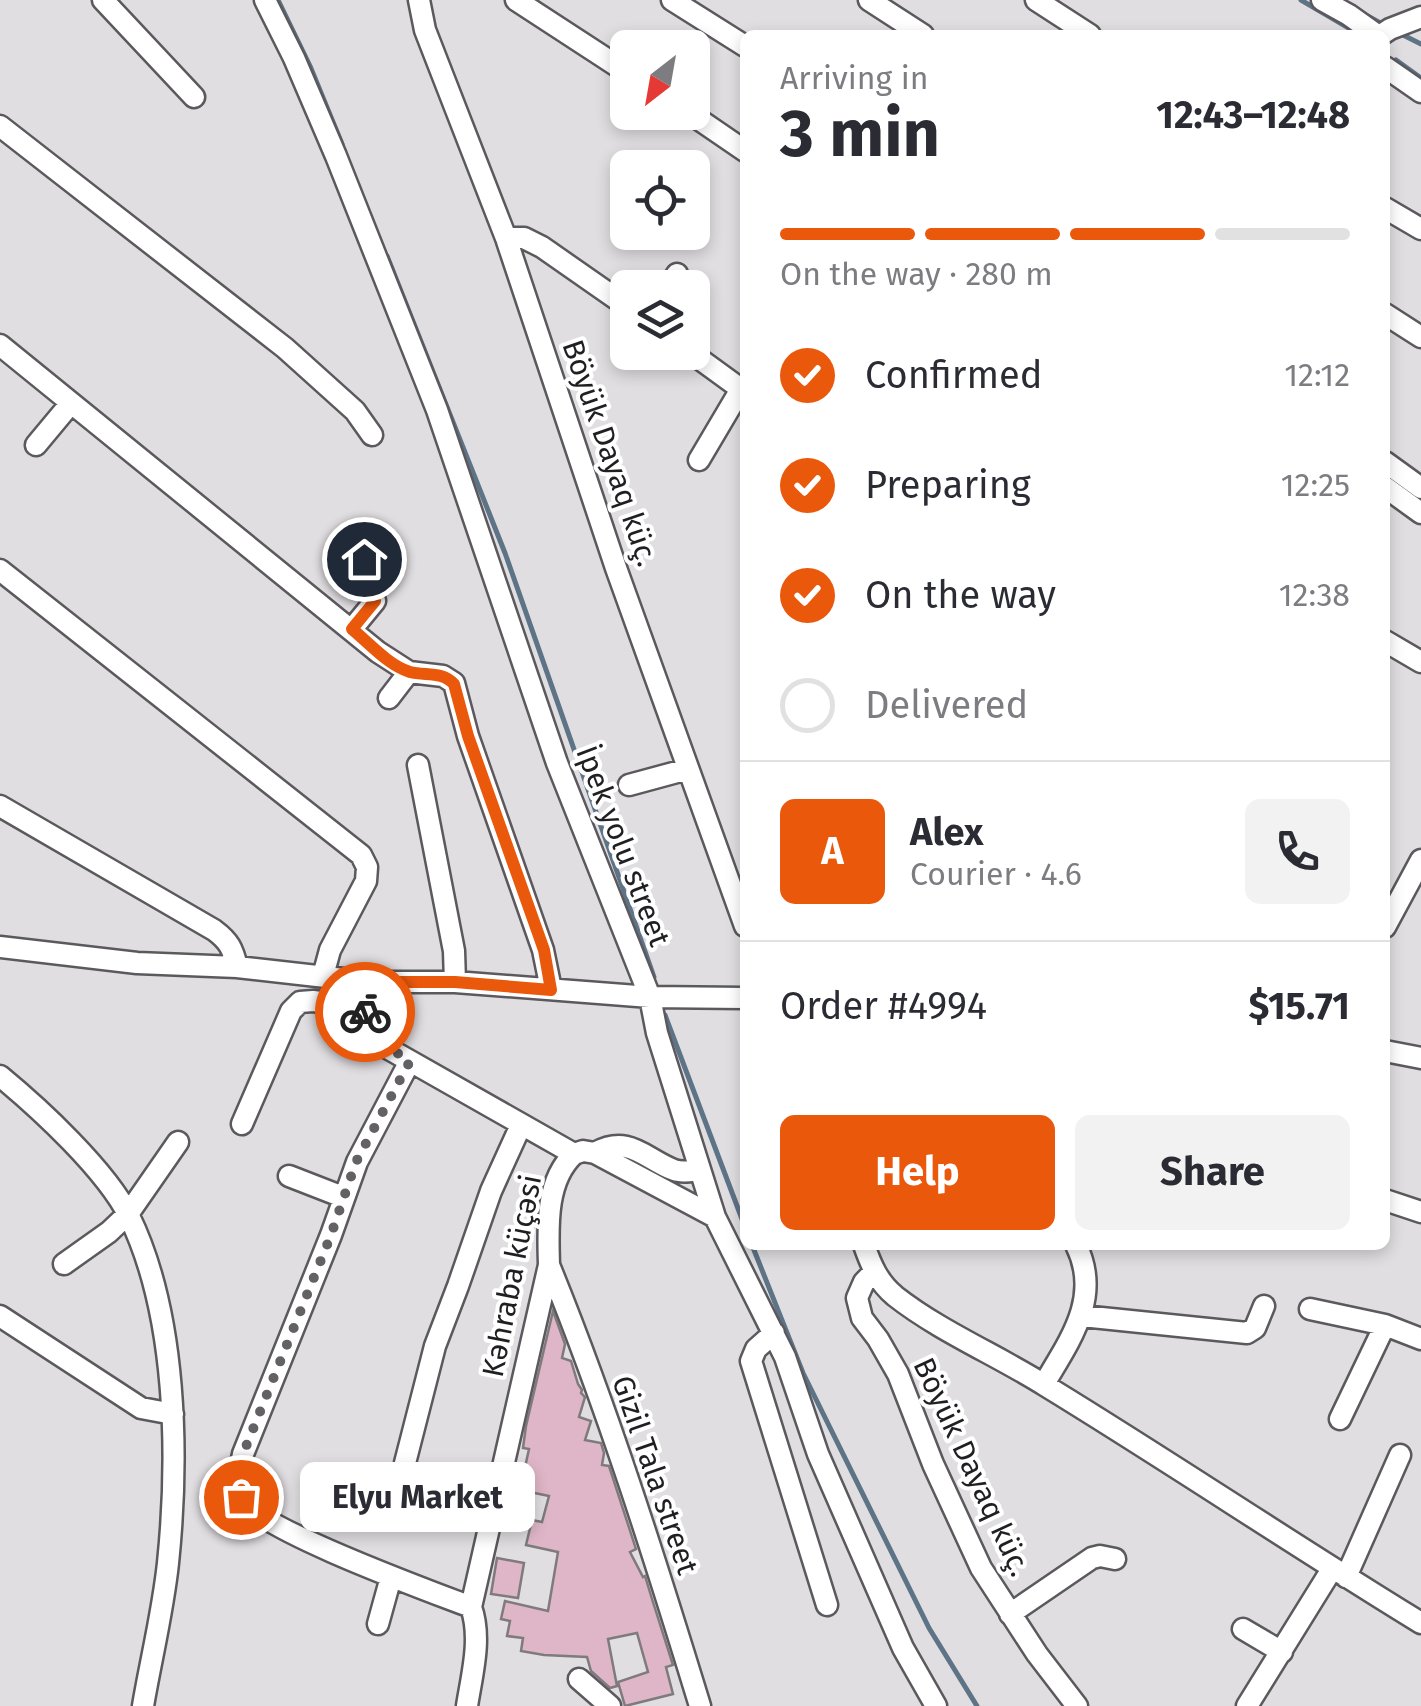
<!DOCTYPE html>
<html lang="en">
<head>
<meta charset="utf-8">
<style>
  :root { --surface:#fff; --page:#f2f2f3; --text:#2b2b33; --muted:#7c7c81; --line:#e1e1e2; --accent:#ea580c }
  body { margin:0; font-family:"Fira Sans",sans-serif; background:var(--page); color:var(--text); height:100vh; display:flex; flex-direction:column; font-size:38px; white-space:nowrap }
  * { box-sizing:border-box; margin:0 }
  p { font-size:32px; color:var(--muted) }
  .icon { flex:none; width:55px; height:55px; fill:none; stroke:currentColor; stroke-width:2; stroke-linecap:round; stroke-linejoin:round }
  .map { position:relative; flex:1; overflow:hidden }
  .side { position:absolute; left:740px; top:30px; width:650px; height:1220px; display:flex; flex-direction:column; background:var(--surface); border-radius:15px; box-shadow:0 5px 15px #0003 }
  .side>* { flex:none }
  .needle { width:65px; rotate:211deg }
  .fabs { position:absolute; left:610px; top:30px; display:grid; gap:20px }
  .fabs a { display:grid; place-items:center; width:100px; height:100px; border-radius:15px; background:var(--surface); box-shadow:0 5px 15px #0003; font-size:50px }
  .pin { position:absolute; display:grid; place-items:center; width:85px; height:85px; color:#fff; margin:-42px; border:5px solid #fff; border-radius:50%; box-shadow:0 2px 10px #0007 }
  .courier { position:absolute; display:grid; place-items:center; width:100px; height:100px; margin:-50px; border:8px solid #ea580c; border-radius:50%; background:#fff; color:#222; box-shadow:0 2px 12px #0007 }
  .bubble { position:absolute; height:70px; border-radius:15px; background:var(--surface); box-shadow:0 5px 15px #0003; font-size:32px; font-weight:700; line-height:70px; text-align:center }
  .headline em { font-style:normal; font-weight:700 }
  .headline div { display:flex; flex-direction:column-reverse }
  .headline { display:flex; align-items:center; justify-content:space-between; height:170px; padding:0 40px }
  h1 { font-size:65px; font-weight:700; line-height:75px }
  .bar { display:grid; grid-template-columns:repeat(4,1fr); gap:15px 10px; align-content:center; height:120px; padding:0 40px }
  .bar i { height:12px; border-radius:8px; background:var(--line) }
  .bar .current { background:var(--accent) }
  .bar p { grid-column:span 4 }
  .line { display:flex; align-items:center; gap:25px; padding:0 40px; border-top:2px solid var(--line) }
  .line div { flex:1 }
  .round { display:grid; place-items:center; flex:none; width:105px; height:105px; border-radius:15px; background:var(--page) }
  ol { padding:0 40px; list-style:none }
  li { display:flex; align-items:center; gap:30px; height:110px }
  li p { margin-inline-start:auto }
  li .icon { padding:10px; border-radius:50%; background:var(--accent); color:#fff; stroke-width:4 }
  li:last-child { color:var(--muted) }
  li i { width:55px; height:55px; border:5px solid var(--line); border-radius:50% }
  .button { display:flex; gap:20px; margin-top:auto; padding:20px 40px }
  .button a { flex:1; height:115px; border-radius:15px; background:var(--accent); color:#fff; font-size:40px; font-weight:700; line-height:115px; text-align:center }
  .button a+a { background:var(--page); color:var(--text) }
  .map>svg:first-child { display:block }
</style>
</head>
<body>
<div class="map">
<svg width="1421" height="1706" viewBox="0 0 1421 1706">
  <rect width="100%" height="100%" fill="#e1dee2"/>
  <g fill="none" stroke-linecap="round" stroke-linejoin="round">
    <path stroke="#5d7386" stroke-width="5" d="M278,0L310,66L342,144
      M1301,0L1359,34
      M1364,14L1384,25
      M1403,35L1421,44
      M1396,60L1421,78
      M387,256L505,553L654,977
      M665,1015L745,1227
      M752,1245L803,1373L929,1628L977,1706"/>
  </g>
  <path fill="#dfb6c7" stroke="#7f7a7c" stroke-width="2.5" d="M553,1311L565,1344L562,1358L571,1361L578,1384L582,1390L581,1393L585,1397L579,1417L591,1421L585,1440L601,1443L604,1453L602,1465L609,1466L636,1549L630,1552L643,1577L645,1576L652,1599L673,1665L666,1667L673,1694L625,1706L618,1682L648,1672L637,1633L608,1639L617,1686L610,1688L591,1671L587,1657L544,1655L521,1651L523,1638L507,1636L510,1621L501,1619L505,1601L548,1611L558,1552L526,1545L532,1520L542,1522L549,1496L520,1490L529,1449L523,1448L526,1426Z
    M497,1558L524,1563L518,1598L491,1594Z"/>
  <g fill="none" stroke-linecap="round" stroke-linejoin="round">
    <defs>
      <path id="minor" d="M103,0L194,97
        M265,0L294,58L336,156L437,410L557,763L650,997L657,1033L715,1217L785,1357L818,1454L903,1648L936,1706
        M419,0L425,30L506,238L616,568L745,926
        M516,0L628,73
        M672,0L745,46
        M869,0L923,35
        M1036,0L1090,35
        M1322,0L1349,15L1377,35
        M1381,35L1390,29L1421,17
        M1385,67L1421,92
        M688,112L745,151
        M0,126L285,348L355,411L372,435
        M1385,208L1421,229
        M506,238H524L542,247L628,307
        M668,288L677,274
        M1385,314L1421,337
        M0,345L378,652L409,672L443,676L454,683L468,736L543,950L551,989
        M690,352L745,392
        M36,445L71,403
        M699,460L741,389
        M1385,462L1421,488
        M1385,487L1421,513
        M0,570L361,855L367,867L366,881L330,950L323,976
        M352,629L375,601L364,559
        M1385,641L1421,662
        M389,698L409,672
        M418,765L454,951L455,982
        M629,785L688,769
        M0,806L214,930C229,941 233,949 237,967
        M1385,927L1421,860
        M0,947L137,963L237,967L370,982H455L650,997L745,998
        M370,982C366,1003 355,1025 373,1040L574,1154L583,1151L595,1153L715,1217
        M1385,1051L1421,1058
        M410,1061L357,1162L331,1235L243,1454C240,1470 234,1484 242,1499C258,1529 432,1592 471,1607
        M0,1076C40,1109 106,1170 129,1216C177,1314 179,1456 168,1563C163,1611 151,1659 143,1706
        M242,1124L291,1011L300,1002L313,1001L365,1008
        M595,1153C629,1134 645,1159 674,1170C682,1173 691,1171 699,1170
        M289,1176L343,1197
        M1385,1200L1421,1212
        M864,1245C871,1265 878,1282 895,1296C941,1332 997,1355 1046,1386C1172,1463 1295,1546 1421,1623
        M64,1264L109,1232L128,1214L178,1142
        M549,1265C607,1407 655,1559 700,1706
        M873,1273L864,1282L857,1298L862,1318L878,1339L898,1374L933,1464L981,1568L1037,1654L1077,1706
        M1310,1309L1385,1325L1421,1339
        M0,1316L141,1408L173,1414
        M1082,1316L1247,1333L1255,1328L1264,1306
        M774,1333L756,1349L751,1361L827,1605
        M1044,1384C1070,1340 1102,1297 1076,1245
        M1340,1419L1385,1325
        M405,1463L435,1346L458,1286L491,1191L521,1125
        M1346,1577L1400,1455
        M1010,1614L1092,1558L1100,1556L1115,1559
        M378,1624L391,1577
        M1243,1629L1282,1652
        M579,1679L610,1706
        M467,1706C472,1674 482,1638 471,1607L549,1265C548,1228 545,1181 574,1154
        M1247,1706L1332,1569"/>
    </defs>
    <use href="#minor" stroke="#5b595d" stroke-width="25"/>
    <use href="#minor" stroke="#fff" stroke-width="20"/>
  </g>
  <g fill="none" stroke-linecap="round" stroke-linejoin="round">
    <path stroke="#636164" stroke-width="10" stroke-dasharray="0 18" d="M241,1497L237,1482L243,1454L331,1235L356,1162L410,1061L365,1033L362,1025L365,1012"/>
    <path stroke="#ea580c" stroke-width="12" d="M364,559L375,601L352,629C369,643 388,665 410,672C426,676 442,671 454,684L468,736L544,950L551,990L455,982H370L365,1012"/>
  </g>
  <g text-anchor="middle" stroke-width="8" stroke-linejoin="round" paint-order="stroke">
    <g font-size="30" fill="#1f1e20" stroke="#fff">
      <text transform="translate(610 453) rotate(71)" y="10">Böyük Dayaq küç.</text>
      <text transform="translate(623 846) rotate(69)" y="10">İpek yolu street</text>
      <text transform="translate(512 1276) rotate(-79)" y="10">Kəhraba küçəsi</text>
      <text transform="translate(972 1467) rotate(65)" y="10">Böyük Dayaq küç.</text>
      <text transform="translate(655 1475) rotate(71)" y="10">Gizil Tala street</text>
    </g>
  </g>
</svg>
<div class="fabs">
<a><svg class="needle" viewBox="-14 -14 28 28"><path d="M0-13l5 13h-10z" fill="#e53935"/><path d="M0 13l5-13h-10z" fill="#7c7c81"/></svg></a>
<a><svg class="icon" aria-label="locate" viewBox="0 0 24 24"><circle cx="12" cy="12" r="6"/><path d="M12 2v4M12 18v4M2 12h4M18 12h4"/></svg></a>
<a><svg class="icon" aria-label="layers" viewBox="0 0 24 24"><path d="M12 4l9 5-9 5-9-5zM3 14l9 5 9-5"/></svg></a>
</div>
<div class="pin" style="left:241px;top:1497px;background:#ea580c"><svg class="icon" aria-label="bag" viewBox="0 0 24 24"><path d="M5 8h14l-1 12H6zM9 8a3 3 0 0 1 6 0"/></svg></div>
<div class="pin" style="left:364px;top:559px;background:#1f2937"><svg class="icon" aria-label="home" viewBox="0 0 24 24"><path d="M3 11l9-7 9 7M6 9v11h12V9"/></svg></div>
<div class="courier" style="left:365px;top:1012px"><svg class="icon" aria-label="bike" viewBox="0 0 24 24"><circle cx="6" cy="16" r="4"/><circle cx="18" cy="16" r="4"/><path d="M6 16l4-8h5l3 8M10 8l3 8H6M13 5h3"/></svg></div>
<div class="bubble" style="left:300px;top:1462px;width:235px">Elyu Market</div>
<section class="side">
<div class="headline"><div><h1>3 min</h1><p>Arriving in</p></div><em>12:43–12:48</em></div>
<div class="bar"><i class="current"></i><i class="current"></i><i class="current"></i><i></i><p>On the way · 280 m</p></div>
<ol>
<li><svg class="icon" aria-label="check" viewBox="0 0 24 24"><path d="M5 12l5 5 9-10"/></svg>Confirmed<p>12:12</p></li>
<li><svg class="icon" aria-label="check" viewBox="0 0 24 24"><path d="M5 12l5 5 9-10"/></svg>Preparing<p>12:25</p></li>
<li><svg class="icon" aria-label="check" viewBox="0 0 24 24"><path d="M5 12l5 5 9-10"/></svg>On the way<p>12:38</p></li>
<li><i></i>Delivered</li>
</ol>
<div class="line" style="height:180px"><b class="round" style="background:var(--accent);color:#fff">A</b><div><b>Alex</b><p>Courier · 4.6</p></div><a class="round"><svg class="icon" aria-label="phone" viewBox="0 0 24 24"><path d="M5 4h4l2 5-3 2q2 4 5 5l2-3 5 2v4C11 20 4 13 5 4z"/></svg></a></div>
<div class="line" style="height:130px"><div>Order #4994</div><b>$15.71</b></div>
<div class="button"><a>Help</a><a>Share</a></div>
</section>
</div>
</body>
</html>
